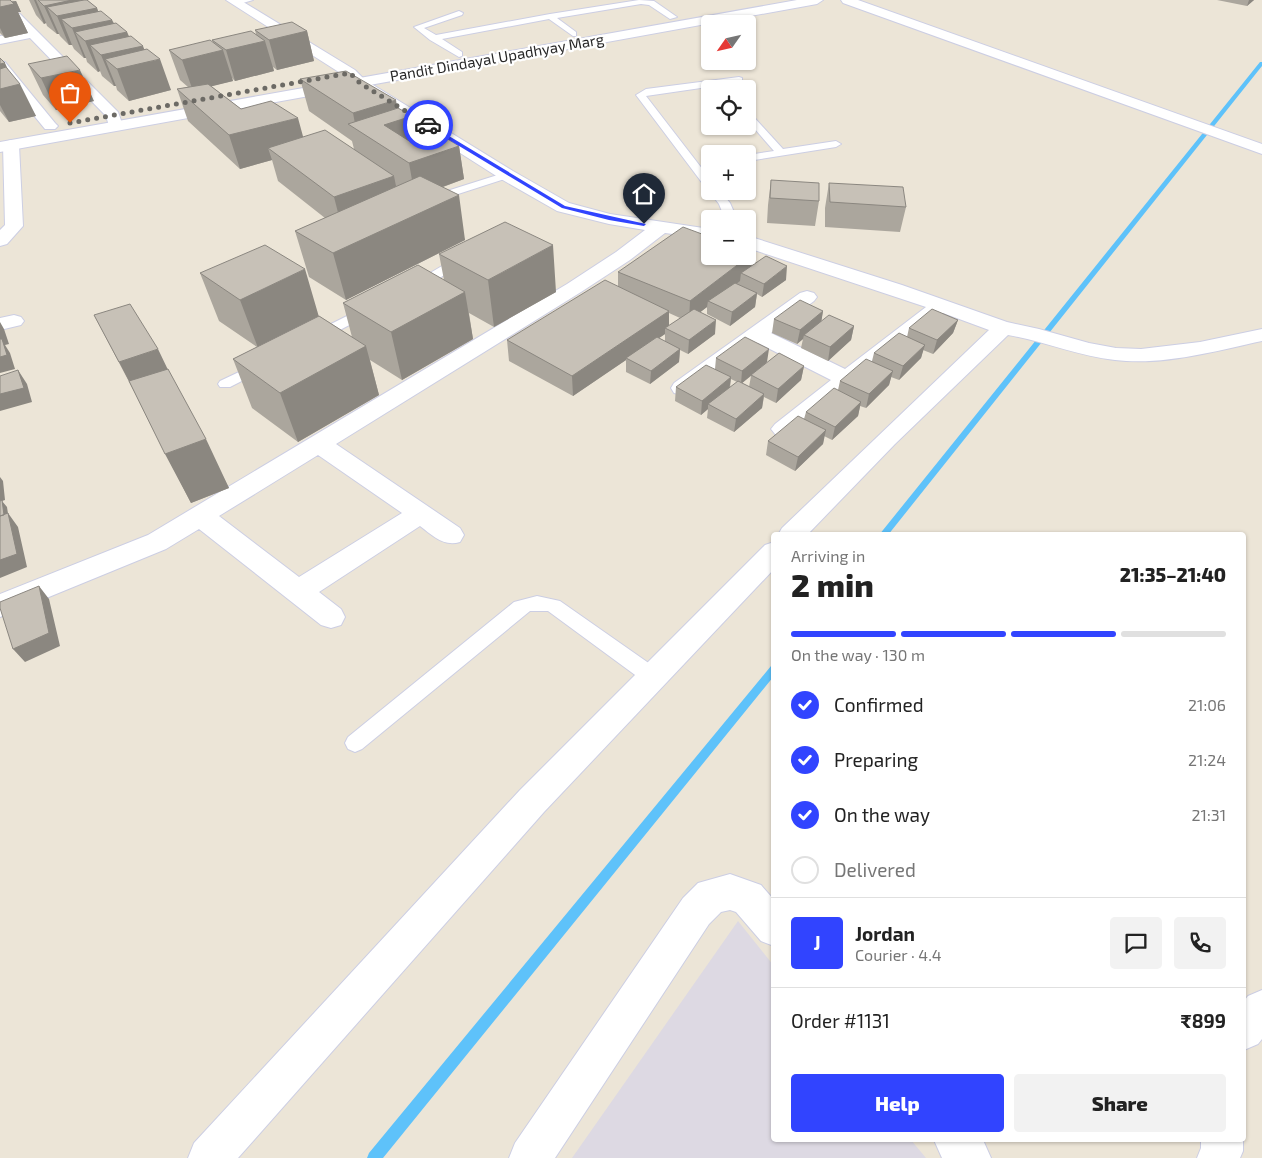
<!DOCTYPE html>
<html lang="en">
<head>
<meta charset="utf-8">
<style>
  :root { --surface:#fff; --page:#f2f2f2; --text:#222; --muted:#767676; --line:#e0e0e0; --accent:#3144ff }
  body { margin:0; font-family:"Exo 2",sans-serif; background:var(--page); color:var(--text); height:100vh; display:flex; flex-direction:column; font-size:19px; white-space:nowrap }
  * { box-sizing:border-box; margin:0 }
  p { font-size:16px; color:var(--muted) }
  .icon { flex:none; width:28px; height:28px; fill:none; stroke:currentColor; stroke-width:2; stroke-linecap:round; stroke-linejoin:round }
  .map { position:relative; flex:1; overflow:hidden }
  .details { position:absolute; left:771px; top:532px; width:475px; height:610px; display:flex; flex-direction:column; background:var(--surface); border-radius:5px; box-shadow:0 1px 4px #0004 }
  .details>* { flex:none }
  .needle { width:32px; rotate:236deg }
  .buttons { position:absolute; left:701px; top:15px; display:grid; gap:10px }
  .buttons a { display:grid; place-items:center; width:55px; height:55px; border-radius:5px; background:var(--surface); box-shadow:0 1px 4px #0004; font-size:25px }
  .pin { position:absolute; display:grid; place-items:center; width:42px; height:42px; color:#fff; margin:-51px -21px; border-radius:50% 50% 50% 0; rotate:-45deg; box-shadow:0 0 5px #0007 }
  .pin .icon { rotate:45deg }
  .courier { position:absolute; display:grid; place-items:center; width:50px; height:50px; margin:-25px; border:4px solid #3144ff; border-radius:50%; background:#fff; color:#222; box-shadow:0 1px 6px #0007 }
  .headline em { font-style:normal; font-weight:800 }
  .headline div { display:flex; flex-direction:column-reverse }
  .headline { display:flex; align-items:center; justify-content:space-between; height:85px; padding:0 20px }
  h1 { font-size:32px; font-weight:800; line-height:38px }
  .bar { display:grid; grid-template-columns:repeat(4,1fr); gap:8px 5px; align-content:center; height:60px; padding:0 20px }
  .bar i { height:6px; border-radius:4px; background:var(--line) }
  .bar .current { background:var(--accent) }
  .bar p { grid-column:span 4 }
  .line { display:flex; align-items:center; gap:12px; padding:0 20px; border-top:1px solid var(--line) }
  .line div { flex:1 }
  .round { display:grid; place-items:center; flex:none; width:52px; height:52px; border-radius:5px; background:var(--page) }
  ol { padding:0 20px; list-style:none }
  li { display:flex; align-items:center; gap:15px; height:55px }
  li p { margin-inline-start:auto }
  li .icon { padding:5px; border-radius:50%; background:var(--accent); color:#fff; stroke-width:4 }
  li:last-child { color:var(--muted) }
  li i { width:28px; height:28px; border:2px solid var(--line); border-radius:50% }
  .button { display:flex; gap:10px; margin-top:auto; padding:10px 20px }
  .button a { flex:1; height:58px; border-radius:5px; background:var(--accent); color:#fff; font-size:20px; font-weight:800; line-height:58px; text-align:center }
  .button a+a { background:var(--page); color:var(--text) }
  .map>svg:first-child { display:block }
</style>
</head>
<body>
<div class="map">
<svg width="1262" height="1158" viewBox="0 0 1262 1158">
  <rect width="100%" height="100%" fill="#ece5d7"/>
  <path fill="#ddd9e3" d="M738,921L774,966V1140H911L926,1158H572Z"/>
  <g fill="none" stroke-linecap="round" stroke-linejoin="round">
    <path fill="#5ec2fa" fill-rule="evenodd" d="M1260,62H1262V66L888,535H879Z
      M774,665V676L383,1158H367L369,1153L771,666Z"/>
    <defs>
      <path id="lane" d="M253,0L236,5L232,3L239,0Z
        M639,0L654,1L677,17L670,19L649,5L641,4L557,18L576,32V36H573L549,19L442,39L462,52V56L459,57L430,40L414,27L459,11L463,13L462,15L424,28L436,35L550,14Z
        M739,77L742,78V82L646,96L710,179V191H720L730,203L737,219H725L719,204L709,191L710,189L706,188L636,95L646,89Z
        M748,113L751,114L783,149L836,141L841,144L836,147L748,161V155L774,151L748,121Z
        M507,172L511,173L512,175L511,177L455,195L437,207H429L427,205L447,191Z
        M459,253L465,257C456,268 424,292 410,289L408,286L442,266L455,254Z
        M369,305L375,309L374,312L319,341L314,342L307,338L309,335Z
        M260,362L265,363L267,366L265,369L230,387H220L218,384L220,381Z
        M537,596L560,601L660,671L663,677L660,683L653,685L646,683L548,611H530L362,749L355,752L348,749L345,743L348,737L514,602Z"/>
      <path id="street" d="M226,0H240L355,70L365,80L513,171L569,203L610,214L710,229V239L665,233L630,260L581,292L336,444L460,528L464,535L460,542C444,547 433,536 420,526L319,592L341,609L345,617L341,625L331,628L321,625L199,529L166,549L0,617V594L148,535L567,284L616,252L645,230L609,224L557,211L501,179L355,86L345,76ZM318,455L402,513L299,577L219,516Z
        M841,0H858L1262,144V154L843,3Z
        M16,13L20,14L118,112L123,126L120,129H110L106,116L30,38L0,44V36L24,32L10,17Z
        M0,61L5,62L55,123L58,126L55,129H45L0,74Z
        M11,140L17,142L19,145L23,226L7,244L0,246V230L5,225L3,145L5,142Z
        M748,236L902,285L1007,322L1039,329L1089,343L1116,348L1141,349L1200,342L1262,329V341C1216,351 1162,366 1115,360C1078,356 1044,341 1008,335L895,444L807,535H778L782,528L989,330L943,313L791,434L783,437L775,434L771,429L775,424L831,380L758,343L690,393L682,395L674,393L671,388L674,383L800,293L807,291L814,293L817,297L814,301L771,333L845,369L926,307L748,248Z
        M14,315L21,317L24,321L21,325L0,330V318Z
        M774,542V569L544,812L238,1158H188L194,1143L520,790L765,545Z
        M730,874L761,885L774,900V946L761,941L736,912L730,910L721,912L709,924L555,1158H509L515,1143L683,898L698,883Z
        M1262,990V1039L1258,1044L1244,1050V1001L1248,996Z
        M934,1140H983L991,1158H942Z
        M1201,1140H1243V1151L1240,1158H1197L1201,1148Z"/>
      <path id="secondary" d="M797,0H823L817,4L0,152V142Z"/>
    </defs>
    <use href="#lane" stroke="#cccee3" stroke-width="2"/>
    <use href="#street" stroke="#cccee3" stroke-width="2"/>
    <use href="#secondary" stroke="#cccee3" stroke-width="2"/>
    <use href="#lane" fill="#fff" fill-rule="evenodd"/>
    <use href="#street" fill="#fff" fill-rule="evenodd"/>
    <use href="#secondary" fill="#fff" fill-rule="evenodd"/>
  </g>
  <path fill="#aba69d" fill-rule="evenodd" d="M0,0L16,1L21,12H18L28,33L5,38L0,33Z
    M29,0H87L97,8L98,12L112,20L114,23L127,32L129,36L145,50L171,90L129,101L117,90L116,86H114L102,76L100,71L98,72L87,62L86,58H84L74,49L72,45H69L60,36L59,34H57L47,26L46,23L44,24L36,15Z
    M1217,0H1254L1247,6Z
    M255,30L307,31L314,61L277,70L273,67L274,71L235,81L232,78L233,81L211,86L241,109L303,137L354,149L352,141L309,111L300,79L397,109L412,116L416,143L459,146L464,179L443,187L465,240L346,300L309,277L295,231L325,218L278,181L272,160L240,169L188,121L177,89L188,87L180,80L169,50L213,43L212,40L256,34Z
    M0,58L7,69L36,116L9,122L0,111Z
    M28,64L94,101L56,110L43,95Z
    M771,180L819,201L815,226L767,223L768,205Z
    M829,183L906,207L900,232L825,227V208Z
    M753,253L751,266L786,280L762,297L757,294L755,307L730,326L707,314V307L700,312L715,334L688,354L680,350L679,362L650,384L626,372V360L573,396L509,361L507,340L618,287V272ZM669,313L680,318L669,326ZM665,334V341L659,338Z
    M439,254L556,292L494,327L469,313L473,339L402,380L370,360L379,395L298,442L252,408L233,359L257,347L219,321L200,273L319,316L352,337L343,303L444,280Z
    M823,311L821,321L854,326L851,340L828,361L801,348L803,339L797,344L772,333L774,319Z
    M94,315L167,369L229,488L191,503L137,397Z
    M958,320L953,333L933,354L923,350L921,358L899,380L891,377L889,385L866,408L860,406L858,416L832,440L824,436L823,444L795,471L766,455L768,441L804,419L806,412L838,390L840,381L872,361L874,353L907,337L909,328Z
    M716,358L804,366L801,380L776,403L764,397L762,408L734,432L707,418L708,409L701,415L675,401L676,387L715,369ZM751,376L749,387L742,383ZM731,379L737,382L730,388Z"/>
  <path fill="#8b8780" d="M34,0H36L46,23L44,24Z
    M38,0H84L97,8L102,22L112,20L118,34L127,32L133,48L143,46L149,62L160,59L171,90L129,101L117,69L105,59L116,86H114L101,55L90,45L100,71L98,72L85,41L75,32L86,58H84L72,28L62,20L72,45H69L57,16L47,7L59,34H57L44,6Z
    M1249,0H1254L1247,6Z
    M16,1L21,12H18L28,33L5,38L0,28V4Z
    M307,31L314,61L277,70L269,40Z
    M265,41L274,71L235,81L226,50Z
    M223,50L233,81L193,91L182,60Z
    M5,63L15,85L20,84L36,116L9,122L0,105V64Z
    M80,70L94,101L56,110L41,78Z
    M396,100L399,120L412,116L417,149L356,129L353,113Z
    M298,118L307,151L268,148L272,160L240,169L229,135Z
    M459,146L464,179L415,197L409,163Z
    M394,176L401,211L343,232L334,197Z
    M459,195L465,240L346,300L333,253Z
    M553,245L556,292L494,327L488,280Z
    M753,253L751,273H741L740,281L712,303L708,301L707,307L689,321L690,301Z
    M787,266L786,280L762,297L764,284Z
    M305,269L319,317L258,348L240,300Z
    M465,292L473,339L402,380L391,332Z
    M757,293L755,307L730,326L732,312Z
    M669,311V330L665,328V334L628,359L626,358V360L573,396L572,376Z
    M823,311L821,324L804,335L803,339L797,344L800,330Z
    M716,320L715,334L688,354L689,340Z
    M958,320L953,333L933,354L937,340Z
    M0,322L4,329L9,344L5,345L10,353L15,369L0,373Z
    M854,326L851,340L828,361L830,347Z
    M925,345L921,358L899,380L903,366Z
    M366,346L379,395L298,442L280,393Z
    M158,349L181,397L144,410L119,362Z
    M680,349L679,362L650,384L651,371Z
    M769,349L767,362L741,384L742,371Z
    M804,366L801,380L776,403L778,389Z
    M18,370L27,384L32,402L0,411V394Z
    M893,371L889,385L866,408L869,394Z
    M731,377L729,391L708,404V409L701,415L702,401Z
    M764,394L762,408L734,432L736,419Z
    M861,402L858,416L832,440L835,427Z
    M826,430L823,444L795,471L798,457Z
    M206,439L229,488L191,503L165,454Z
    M0,477L3,481L5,500L2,501L7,507L10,527L0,530Z
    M8,513L18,527L27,567L0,578V560Z
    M39,586L49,599L60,646L25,662L13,649Z"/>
  <path fill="#c7c1b7" stroke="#8b8780" d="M0,0H10L14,4L0,7Z
    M38,0H72L44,6Z
    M84,0H87L97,8L57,16L47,7Z
    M101,11L112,20L72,28L61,19Z
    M292,22L307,31L269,40L255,30Z
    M116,23L127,32L85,41L75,32Z
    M251,31L265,41L226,50L212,40Z
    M131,36L143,46L101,55L90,45Z
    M210,40L223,50L182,60L169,50Z
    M147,49L160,59L117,69L105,59Z
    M67,56L80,70L41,78L28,64Z
    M0,58L5,63L0,64Z
    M6,67L20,84L0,89V69Z
    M346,71L396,100L353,113L300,79Z
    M208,84L241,109L271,101L298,118L229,135L177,89Z
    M398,108L412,116L384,125L414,144L441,135L459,146L409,163L348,124Z
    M325,130L394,176L334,197L268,148Z
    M420,176L459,195L333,253L295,231Z
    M771,180L819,183V201L770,198Z
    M829,183L903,187L906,207L830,202Z
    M505,222L553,245L488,280L439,254Z
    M683,227L710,237V256H748V251L753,253L690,301L618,272Z
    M265,245L305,269L240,300L200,273Z
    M766,256L787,266L764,284L741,273Z
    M418,265L465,292L391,332L343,303Z
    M605,280L669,311L572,376L507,340Z
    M735,283L757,293L732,312L708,301Z
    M800,300L823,311L800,330L774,319Z
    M130,304L158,349L119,362L94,315Z
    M694,309L716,320L689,340L665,328Z
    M932,309L958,320L937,340L909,328Z
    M829,315L854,326L830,347L804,335Z
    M319,316L366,346L280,393L233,359Z
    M899,333L925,345L903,366L874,353Z
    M657,337L680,349L651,371L626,358Z
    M745,337L769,349L742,371L716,358Z
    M0,339H2L7,355L0,357Z
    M779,353L804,366L778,389L751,375Z
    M866,359L893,371L869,394L840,381Z
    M706,365L731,377L702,401L676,387Z
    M168,369L206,439L165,454L129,381Z
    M18,370L24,388L0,394V376Z
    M738,381L764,394L736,419L708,404Z
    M834,388L861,402L835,427L806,412Z
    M798,416L826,430L798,457L768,441Z
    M2,500L4,515L0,516V501Z
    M8,513L17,554L0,560V516Z
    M39,586L49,633L13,649L0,608V602Z"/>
  <path fill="#3144ff" d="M426,124H429L565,206L646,224L644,226L609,220L562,208L426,126Z"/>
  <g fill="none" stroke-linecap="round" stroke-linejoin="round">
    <path stroke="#6c6a65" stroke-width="5" stroke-dasharray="0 9" d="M70,123L350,73L360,83L428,125"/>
  </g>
  <g text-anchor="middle" stroke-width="4.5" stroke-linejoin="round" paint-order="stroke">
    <g font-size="15" fill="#272727" stroke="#fff">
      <text transform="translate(497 58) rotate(-10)" y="5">Pandit Dindayal Upadhyay Marg</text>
    </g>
  </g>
</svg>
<div class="buttons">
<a><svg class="needle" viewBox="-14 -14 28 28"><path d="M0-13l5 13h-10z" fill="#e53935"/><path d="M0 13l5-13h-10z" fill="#767676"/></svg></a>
<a><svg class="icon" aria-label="locate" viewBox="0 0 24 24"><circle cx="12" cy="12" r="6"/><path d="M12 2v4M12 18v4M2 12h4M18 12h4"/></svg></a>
<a>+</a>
<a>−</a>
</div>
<div class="pin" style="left:70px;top:123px;background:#ea580c"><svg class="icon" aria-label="bag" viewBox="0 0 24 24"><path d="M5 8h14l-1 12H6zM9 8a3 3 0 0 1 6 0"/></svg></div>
<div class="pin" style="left:644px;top:224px;background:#1f2937"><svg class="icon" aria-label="home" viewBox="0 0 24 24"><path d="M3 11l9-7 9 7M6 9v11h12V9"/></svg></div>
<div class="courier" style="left:428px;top:125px"><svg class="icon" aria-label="car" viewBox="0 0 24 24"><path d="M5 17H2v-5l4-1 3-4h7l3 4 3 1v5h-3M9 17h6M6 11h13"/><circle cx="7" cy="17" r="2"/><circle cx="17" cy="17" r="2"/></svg></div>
<section class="details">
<div class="headline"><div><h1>2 min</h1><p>Arriving in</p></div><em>21:35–21:40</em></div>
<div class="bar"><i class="current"></i><i class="current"></i><i class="current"></i><i></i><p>On the way · 130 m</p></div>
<ol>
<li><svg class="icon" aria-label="check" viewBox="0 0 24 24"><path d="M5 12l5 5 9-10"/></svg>Confirmed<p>21:06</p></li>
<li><svg class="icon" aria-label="check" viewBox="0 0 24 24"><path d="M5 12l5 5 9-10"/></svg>Preparing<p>21:24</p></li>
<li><svg class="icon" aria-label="check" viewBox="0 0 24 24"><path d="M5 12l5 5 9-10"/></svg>On the way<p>21:31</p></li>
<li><i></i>Delivered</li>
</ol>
<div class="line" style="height:90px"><b class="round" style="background:var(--accent);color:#fff">J</b><div><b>Jordan</b><p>Courier · 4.4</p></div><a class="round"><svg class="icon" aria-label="chat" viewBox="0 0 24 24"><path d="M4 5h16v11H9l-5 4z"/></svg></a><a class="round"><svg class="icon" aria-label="phone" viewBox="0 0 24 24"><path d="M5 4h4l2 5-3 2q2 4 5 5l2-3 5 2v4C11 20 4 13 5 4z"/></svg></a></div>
<div class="line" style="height:65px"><div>Order #1131</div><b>₹899</b></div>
<div class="button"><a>Help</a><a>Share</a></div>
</section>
</div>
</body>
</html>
